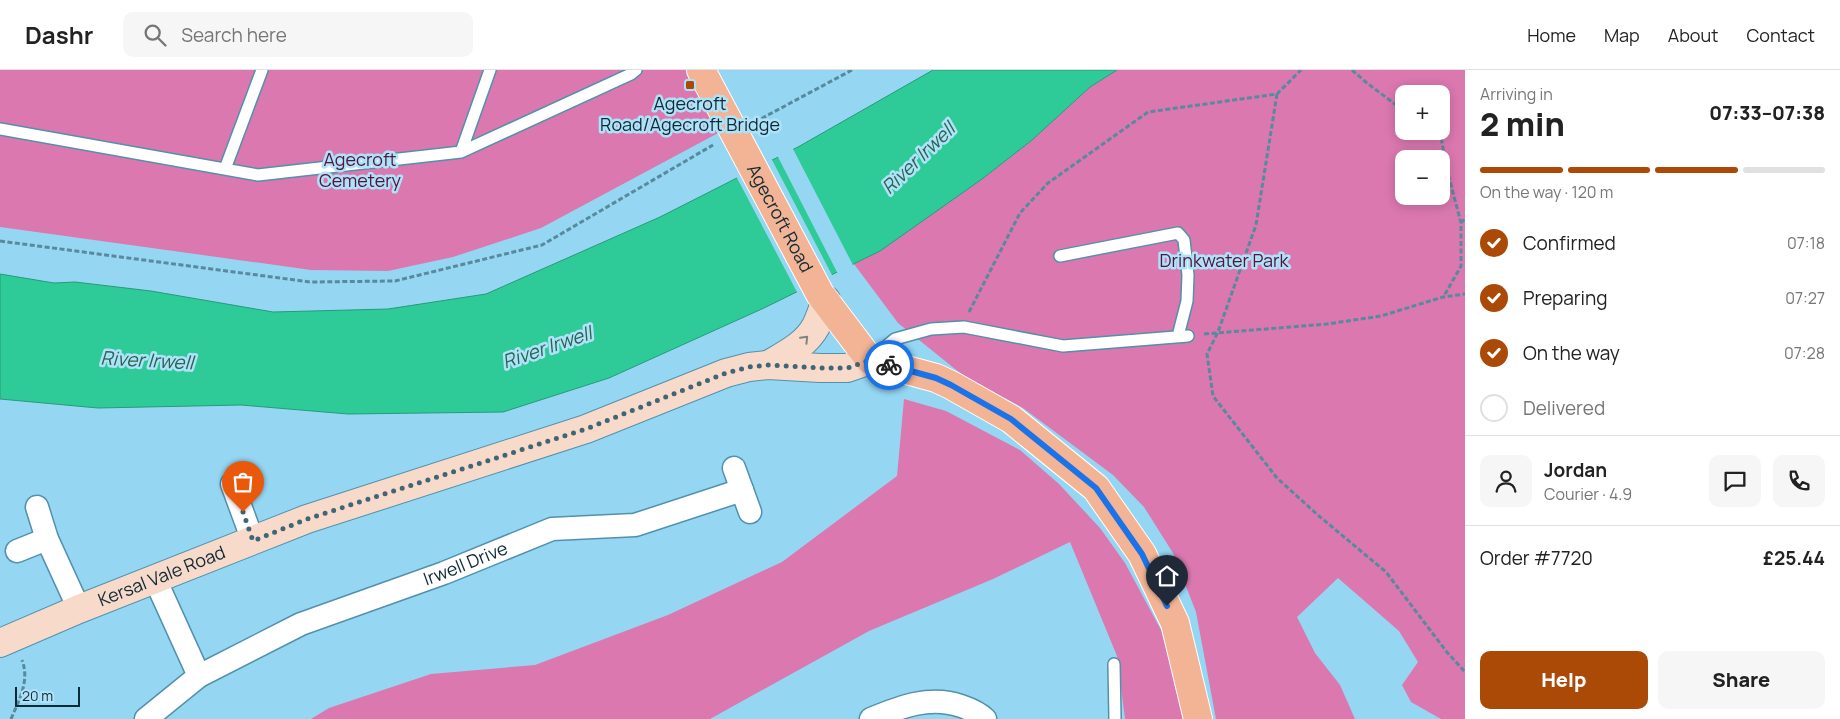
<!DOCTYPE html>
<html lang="en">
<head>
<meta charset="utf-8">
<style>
  :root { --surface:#fff; --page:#f6f6f6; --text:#222; --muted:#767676; --line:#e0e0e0; --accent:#ab4907 }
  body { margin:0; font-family:Manrope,sans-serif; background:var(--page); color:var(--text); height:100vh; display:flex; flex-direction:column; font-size:19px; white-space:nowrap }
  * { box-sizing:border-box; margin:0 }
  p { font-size:16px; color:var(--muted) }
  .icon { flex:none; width:28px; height:28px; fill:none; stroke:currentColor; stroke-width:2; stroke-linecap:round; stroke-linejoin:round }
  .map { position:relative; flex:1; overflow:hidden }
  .side { display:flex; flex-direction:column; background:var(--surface); width:375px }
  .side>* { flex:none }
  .controls { position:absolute; left:1395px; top:15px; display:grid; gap:10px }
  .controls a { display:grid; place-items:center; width:55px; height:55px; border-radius:10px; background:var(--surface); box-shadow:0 2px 12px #0003; font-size:25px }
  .scale { position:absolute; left:15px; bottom:12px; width:65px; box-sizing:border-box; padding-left:5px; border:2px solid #0f2a35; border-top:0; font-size:14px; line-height:18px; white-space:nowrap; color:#0f2a35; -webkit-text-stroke:4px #aee2f8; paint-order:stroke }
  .pin { position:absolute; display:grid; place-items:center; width:42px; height:42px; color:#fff; margin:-51px -21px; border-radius:50% 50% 50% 0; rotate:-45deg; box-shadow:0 0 5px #0007 }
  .pin .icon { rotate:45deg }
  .courier { position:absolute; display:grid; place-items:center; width:50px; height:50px; margin:-25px; border:4px solid #1a73e8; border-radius:50%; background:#fff; color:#222; box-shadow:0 1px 6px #0007 }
  .headline em { font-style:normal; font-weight:800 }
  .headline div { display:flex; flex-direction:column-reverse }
  .headline { display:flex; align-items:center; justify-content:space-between; height:85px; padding:0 15px }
  h1 { font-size:32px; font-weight:800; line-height:38px }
  .bar { display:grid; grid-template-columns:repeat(4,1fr); gap:8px 5px; align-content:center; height:60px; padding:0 15px }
  .bar i { height:6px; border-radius:4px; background:var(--line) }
  .bar .active { background:var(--accent) }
  .bar p { grid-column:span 4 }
  .line { display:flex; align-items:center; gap:12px; padding:0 15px; border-top:1px solid var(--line) }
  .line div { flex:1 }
  .round { display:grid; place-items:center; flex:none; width:52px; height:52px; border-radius:10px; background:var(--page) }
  ol { padding:0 15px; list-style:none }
  li { display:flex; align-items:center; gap:15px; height:55px }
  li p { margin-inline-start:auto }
  li .icon { padding:5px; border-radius:50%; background:var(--accent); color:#fff; stroke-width:4 }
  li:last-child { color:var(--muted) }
  li i { width:28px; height:28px; border:2px solid var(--line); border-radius:50% }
  .action { display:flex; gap:10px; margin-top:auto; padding:10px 15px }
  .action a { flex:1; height:58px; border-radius:10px; background:var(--accent); color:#fff; font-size:20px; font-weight:800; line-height:58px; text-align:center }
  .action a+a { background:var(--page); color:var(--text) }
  header { display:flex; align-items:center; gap:30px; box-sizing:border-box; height:70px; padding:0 25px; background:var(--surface); border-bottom:1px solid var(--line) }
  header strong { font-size:24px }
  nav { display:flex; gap:28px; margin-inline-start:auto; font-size:18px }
  .search { width:350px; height:45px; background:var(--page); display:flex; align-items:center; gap:12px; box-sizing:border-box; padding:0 18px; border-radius:10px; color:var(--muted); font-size:19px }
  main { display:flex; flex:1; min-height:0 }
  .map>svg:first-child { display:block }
</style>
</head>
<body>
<header>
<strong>Dashr</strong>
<div class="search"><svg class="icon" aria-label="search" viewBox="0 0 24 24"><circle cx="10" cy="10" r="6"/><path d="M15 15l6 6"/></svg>Search here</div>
<nav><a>Home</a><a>Map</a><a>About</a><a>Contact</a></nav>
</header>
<main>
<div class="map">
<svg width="1465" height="649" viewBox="0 0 1465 649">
  <rect width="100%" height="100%" fill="#95d6f2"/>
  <path fill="#db78b0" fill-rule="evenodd" d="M0,0H687L720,62L541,158L453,187L388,201L311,200L0,157Z
    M1117,0H1465V649H1441L1411,632L1402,615L1418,592L1399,561L1338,508L1297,547L1315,583L1340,615L1355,649H1216L1196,542L1173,483L1144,437L1113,405L1023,338L965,307L898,253L854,194L880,180L982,109L1032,70L1090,17ZM1404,24H1441V61H1404ZM1404,89H1441V126H1404Z
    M904,329L946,341L1020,380L1059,414L1100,458L1125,493L1161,560L1187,649H1125L1117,586L1070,472L993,509L869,561L710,649H311L329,638L431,604L535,595L668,545L782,492L897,406Z"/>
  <path fill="#2ecb99" stroke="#259b7b" d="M933,0H1117L1090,17L1032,70L982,109L880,181L764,238L609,308L503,342L348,344L241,335L98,338L0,329V204L54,213L75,212L151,221L273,242L388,239L486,224L660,147L798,77Z"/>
  <path fill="#95d6f2" d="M792,77L854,197L838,204L777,85Z
    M771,88L833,207L798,224L736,106Z"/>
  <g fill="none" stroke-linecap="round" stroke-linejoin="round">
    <defs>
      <path id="lane" d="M0,59L258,105L461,82L490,0
        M461,82L631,4L636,0
        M225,99L262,0
        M1060,186L1178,163L1184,170L1188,205L1187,231L1178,266
        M871,289L895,269L931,259L964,257L1063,276L1188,266
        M1114,594L1115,649"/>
      <g id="street">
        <path d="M734,398L750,442"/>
        <path d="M232,414L253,471"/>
        <path d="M37,437L47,469L79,539"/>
        <path d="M17,481L47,469"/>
        <path d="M155,509L199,606"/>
        <path id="s1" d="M146,649L199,606L301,554L444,503L552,459L635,455L742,420"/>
        <path d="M871,649C900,637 930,625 961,636C970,639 978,642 985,649"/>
      </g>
      <g id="secondary">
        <path d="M768,295C785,285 806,275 816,256C820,248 823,239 826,230"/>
        <path id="s2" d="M0,573L79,539L307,449L586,359L726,303L749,297L768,295L820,298H847L870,290"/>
      </g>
      <g id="primary">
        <path id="s3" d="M701,0L820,224L870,290L936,308L951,315L1011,349L1096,418L1142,484L1175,553L1198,649"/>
      </g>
    </defs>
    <use href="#lane" stroke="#5291ab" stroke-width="14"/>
    <use href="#street" stroke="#5291ab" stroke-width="25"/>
    <use href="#secondary" stroke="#5291ab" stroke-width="30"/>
    <use href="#primary" stroke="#fff" stroke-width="30"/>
    <path stroke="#59899d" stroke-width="3" stroke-dasharray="5 2.5" stroke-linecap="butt" d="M1352,0L1367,13L1404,41
      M1277,24L1256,155L1218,262L1207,284L1213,326L1277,408L1319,446L1386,502L1446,581L1465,602
      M755,52L852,0
      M1440,61L1446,96L1461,153V196L1444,226
      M1461,153L1465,149
      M0,171L310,212L395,211L542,175L713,75
      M969,242L1020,143L1048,113L1148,42L1277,24L1301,0
      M1204,264L1327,254L1381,246L1443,227L1465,224
      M11,649C19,630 30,611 22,590"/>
    <use href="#lane" stroke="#fff" stroke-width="11"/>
    <use href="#street" stroke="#fff" stroke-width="22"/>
    <use href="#secondary" stroke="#f8daca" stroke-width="28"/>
    <use href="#primary" stroke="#f2b495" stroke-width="28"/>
  </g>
  <defs><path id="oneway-chevron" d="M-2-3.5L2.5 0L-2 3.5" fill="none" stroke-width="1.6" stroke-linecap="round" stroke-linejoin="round" transform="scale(1.25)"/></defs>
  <use stroke="#848280" href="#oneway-chevron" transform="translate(805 269) rotate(-46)"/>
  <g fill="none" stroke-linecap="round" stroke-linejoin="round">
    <path stroke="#3e6677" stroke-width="5" stroke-dasharray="0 9" d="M243,442L253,471L307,449L586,359L726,303L749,297L768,295L820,298H848L870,290L889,295"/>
    <path stroke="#1a73e8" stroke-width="6" d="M889,295L936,308L951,315L1011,349L1096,418L1142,484L1167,536"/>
  </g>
  <rect fill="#ab4907" stroke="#aee2f8" stroke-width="2" x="685" y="10" width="10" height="10" rx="2.5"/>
  <g text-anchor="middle" stroke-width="5" stroke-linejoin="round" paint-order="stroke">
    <g font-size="18" fill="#0f2a35" stroke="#aee2f8">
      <text x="690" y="40">Agecroft<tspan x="690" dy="21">Road/Agecroft Bridge</tspan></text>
    </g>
    <g font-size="18" fill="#54143c" stroke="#aee2f8">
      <text x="360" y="96">Agecroft<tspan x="360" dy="21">Cemetery</tspan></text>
      <text x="1224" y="197">Drinkwater Park</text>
    </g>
    <g font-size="18" fill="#0f2a35" stroke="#aee2f8">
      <text dy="6" stroke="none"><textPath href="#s3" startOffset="168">Agecroft Road</textPath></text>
      <text dy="6" stroke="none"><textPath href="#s1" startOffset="358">Irwell Drive</textPath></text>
      <text dy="6" stroke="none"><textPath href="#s2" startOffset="175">Kersal Vale Road</textPath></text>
    </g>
    <g font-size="19" font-style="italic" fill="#2a634e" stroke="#aee2f8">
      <text transform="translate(918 88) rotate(-44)" y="7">River Irwell</text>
      <text transform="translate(547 277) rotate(-19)" y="7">River Irwell</text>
      <text transform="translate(147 290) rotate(3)" y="7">River Irwell</text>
    </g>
  </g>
</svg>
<div class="controls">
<a>+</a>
<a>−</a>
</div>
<div class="scale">20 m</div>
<div class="pin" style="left:243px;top:442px;background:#ea580c"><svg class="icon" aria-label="bag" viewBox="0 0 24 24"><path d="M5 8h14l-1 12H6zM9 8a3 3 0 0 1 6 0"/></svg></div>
<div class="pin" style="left:1167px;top:536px;background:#1f2937"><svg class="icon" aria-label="home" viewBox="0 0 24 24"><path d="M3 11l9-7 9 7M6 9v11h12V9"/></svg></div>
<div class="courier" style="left:889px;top:295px"><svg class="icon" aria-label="bike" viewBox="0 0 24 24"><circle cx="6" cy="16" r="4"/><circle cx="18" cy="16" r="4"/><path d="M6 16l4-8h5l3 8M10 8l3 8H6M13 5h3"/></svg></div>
</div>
<section class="side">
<div class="headline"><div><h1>2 min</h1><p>Arriving in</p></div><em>07:33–07:38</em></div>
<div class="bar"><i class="active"></i><i class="active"></i><i class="active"></i><i></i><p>On the way · 120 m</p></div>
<ol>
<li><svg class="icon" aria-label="check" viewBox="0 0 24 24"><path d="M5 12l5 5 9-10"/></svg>Confirmed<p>07:18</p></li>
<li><svg class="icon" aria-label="check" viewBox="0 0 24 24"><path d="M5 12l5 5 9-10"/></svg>Preparing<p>07:27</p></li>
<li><svg class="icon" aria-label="check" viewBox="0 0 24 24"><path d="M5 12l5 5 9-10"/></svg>On the way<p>07:28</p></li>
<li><i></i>Delivered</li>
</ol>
<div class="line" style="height:90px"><a class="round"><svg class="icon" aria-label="person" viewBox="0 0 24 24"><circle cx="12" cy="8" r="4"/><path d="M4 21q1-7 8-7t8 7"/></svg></a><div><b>Jordan</b><p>Courier · 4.9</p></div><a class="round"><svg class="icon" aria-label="chat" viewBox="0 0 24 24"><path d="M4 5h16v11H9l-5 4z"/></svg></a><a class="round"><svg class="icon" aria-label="phone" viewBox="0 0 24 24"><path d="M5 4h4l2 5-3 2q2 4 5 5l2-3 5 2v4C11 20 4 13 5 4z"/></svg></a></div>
<div class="line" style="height:65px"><div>Order #7720</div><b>£25.44</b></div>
<div class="action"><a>Help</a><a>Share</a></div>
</section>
</main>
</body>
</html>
